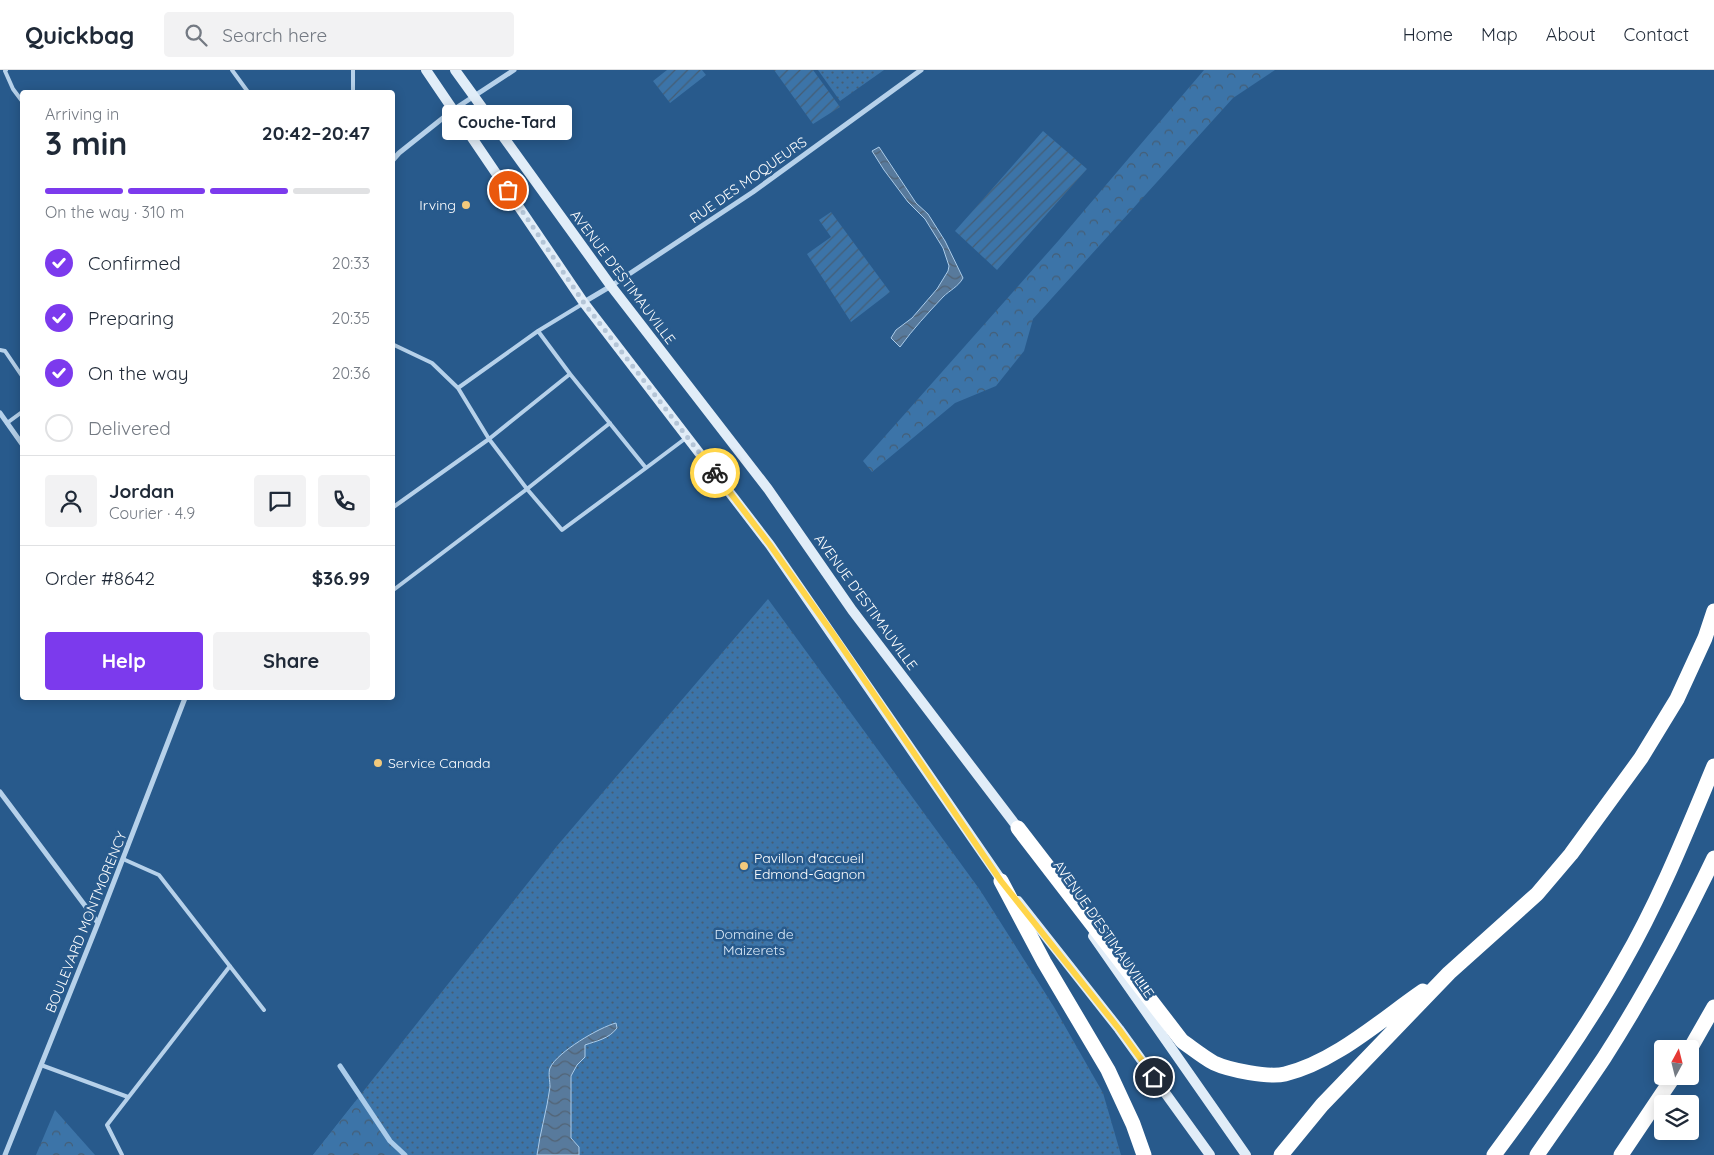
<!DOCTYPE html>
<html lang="en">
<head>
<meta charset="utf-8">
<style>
  :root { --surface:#fff; --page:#f2f2f3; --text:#1f2937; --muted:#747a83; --line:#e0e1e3; --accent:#7c3aed }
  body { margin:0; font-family:Quicksand,sans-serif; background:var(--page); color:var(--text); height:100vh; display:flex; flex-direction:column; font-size:19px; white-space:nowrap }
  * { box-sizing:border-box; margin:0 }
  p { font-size:16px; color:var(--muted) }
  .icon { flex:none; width:28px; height:28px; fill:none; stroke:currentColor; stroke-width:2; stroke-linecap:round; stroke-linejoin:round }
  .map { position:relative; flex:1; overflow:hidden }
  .side { position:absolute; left:20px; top:20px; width:375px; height:610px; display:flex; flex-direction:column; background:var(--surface); border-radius:5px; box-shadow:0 2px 12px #0003 }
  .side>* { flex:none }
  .needle { width:32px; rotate:7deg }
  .controls { position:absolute; left:1654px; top:970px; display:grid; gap:10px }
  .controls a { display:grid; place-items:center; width:45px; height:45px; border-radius:5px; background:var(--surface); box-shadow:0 2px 12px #0003; font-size:25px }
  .pin { position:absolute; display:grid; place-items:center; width:42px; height:42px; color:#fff; margin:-21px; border:2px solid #fff; border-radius:50%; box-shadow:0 1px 5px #0007 }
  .courier { position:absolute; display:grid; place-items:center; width:50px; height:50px; margin:-25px; border:4px solid #ffd54a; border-radius:50%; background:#fff; color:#222; box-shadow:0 1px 6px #0007 }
  .bubble { position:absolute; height:35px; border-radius:5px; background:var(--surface); box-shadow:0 2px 12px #0003; font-size:16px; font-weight:800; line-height:35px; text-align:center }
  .summary em { font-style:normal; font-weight:800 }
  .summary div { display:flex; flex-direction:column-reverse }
  .summary { display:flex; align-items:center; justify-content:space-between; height:85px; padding:0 25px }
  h1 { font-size:32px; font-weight:800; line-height:38px }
  .bar { display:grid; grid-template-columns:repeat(4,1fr); gap:8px 5px; align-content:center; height:60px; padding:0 25px }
  .bar i { height:6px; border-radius:4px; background:var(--line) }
  .bar .on { background:var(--accent) }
  .bar p { grid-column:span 4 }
  .line { display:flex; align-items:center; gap:12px; padding:0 25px; border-top:1px solid var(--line) }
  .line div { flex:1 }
  .round { display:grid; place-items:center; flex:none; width:52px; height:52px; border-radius:5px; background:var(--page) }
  ol { padding:0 25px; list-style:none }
  li { display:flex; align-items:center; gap:15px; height:55px }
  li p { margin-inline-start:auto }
  li .icon { padding:5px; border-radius:50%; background:var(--accent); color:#fff; stroke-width:4 }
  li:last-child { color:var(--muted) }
  li i { width:28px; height:28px; border:2px solid var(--line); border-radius:50% }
  .primary-button { display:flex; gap:10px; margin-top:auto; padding:10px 25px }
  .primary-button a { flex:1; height:58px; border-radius:5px; background:var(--accent); color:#fff; font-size:20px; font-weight:800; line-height:58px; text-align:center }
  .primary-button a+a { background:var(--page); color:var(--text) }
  header { display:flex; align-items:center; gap:30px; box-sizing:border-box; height:70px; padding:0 25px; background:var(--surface); border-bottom:1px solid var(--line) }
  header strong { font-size:24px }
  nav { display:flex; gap:28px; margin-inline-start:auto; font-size:18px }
  .search { width:350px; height:45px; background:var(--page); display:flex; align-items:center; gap:12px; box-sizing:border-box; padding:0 18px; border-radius:5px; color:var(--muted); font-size:19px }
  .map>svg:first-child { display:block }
</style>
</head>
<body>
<header>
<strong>Quickbag</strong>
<div class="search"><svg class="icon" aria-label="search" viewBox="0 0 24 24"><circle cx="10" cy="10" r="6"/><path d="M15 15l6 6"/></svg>Search here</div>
<nav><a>Home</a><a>Map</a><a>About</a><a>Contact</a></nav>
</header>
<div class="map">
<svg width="1714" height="1085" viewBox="0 0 1714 1085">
  <defs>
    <pattern id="grass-dots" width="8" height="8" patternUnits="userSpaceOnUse" patternTransform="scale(1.25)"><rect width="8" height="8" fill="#3c74a8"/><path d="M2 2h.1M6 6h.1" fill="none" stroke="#455e75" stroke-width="1.8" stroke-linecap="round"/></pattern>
    <pattern id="forest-crowns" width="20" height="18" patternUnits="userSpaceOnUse" patternTransform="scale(1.25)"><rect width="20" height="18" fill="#3c74a8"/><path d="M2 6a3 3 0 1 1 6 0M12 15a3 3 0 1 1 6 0" fill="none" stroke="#455e75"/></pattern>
    <pattern id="garden-furrows" width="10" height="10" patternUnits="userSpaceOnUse" patternTransform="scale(1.25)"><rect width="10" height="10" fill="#3c74a8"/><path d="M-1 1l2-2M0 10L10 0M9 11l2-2" fill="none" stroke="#455e75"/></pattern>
    <pattern id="water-waves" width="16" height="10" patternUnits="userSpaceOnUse" patternTransform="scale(1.25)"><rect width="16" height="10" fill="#587a9c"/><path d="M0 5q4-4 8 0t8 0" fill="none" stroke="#526374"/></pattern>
  </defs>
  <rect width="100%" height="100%" fill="#285a8c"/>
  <path fill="url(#grass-dots)" d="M818,0H884L840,31Z
    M768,529L980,820L1054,937L1103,1023L1121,1085H313L557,776Z"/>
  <path fill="url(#forest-crowns)" d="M1204,0H1275L1233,28L1033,249L1024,281L996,316L955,333L872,402L863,391L1059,170Z
    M355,1032L405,1085H313Z
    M55,1040L95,1085H36Z"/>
  <path fill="url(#garden-furrows)" d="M667,0H702L706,5L670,33L653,11Z
    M774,0H813L840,37L813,54Z
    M1043,61L1087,99L997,200L955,161Z
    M831,142L890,222L851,252L807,184L831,167L819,150Z"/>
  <path fill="url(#water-waves)" stroke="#abccea" d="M879,77L916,133L928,144L945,171L963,208C958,217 950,220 943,227C928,243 913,259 900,277L891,268L896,260L912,248L937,219L948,201L949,196L943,178L925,149L908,132L884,100L872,81Z
    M616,953L617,958C609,969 596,971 585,975V987L577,995L571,1006V1068L579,1077V1085H537C540,1062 547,1040 550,1017C550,1011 548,1003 550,998C557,982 600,957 616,953Z"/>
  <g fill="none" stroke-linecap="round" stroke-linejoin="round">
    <path stroke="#abccea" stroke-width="5" d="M340,996L390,1071L405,1085"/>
    <path stroke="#b6d1ea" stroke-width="4" d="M6,0L5,1L13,19L22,31
      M232,0L248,22
      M353,22V0
      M584,233L538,261L458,318L489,369L527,419L562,460L646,398
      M392,274L432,293L458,318
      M0,280L5,281L22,306
      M570,304L646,398L686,368
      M7,353L22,342
      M392,438L489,369L570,304L538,261
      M392,521L527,419L610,353
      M123,789L159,805L264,940
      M41,995L128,1027
      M122,1085L107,1055L230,896"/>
    <path stroke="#b6d1ea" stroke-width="5" d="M392,91L399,83L453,40L514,0
      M584,232L611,216L753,122L921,0
      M0,343L22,374
      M0,722L98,853
      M5,1085L98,853L185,628"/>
    <path stroke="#e1edf8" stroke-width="10" d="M426,0L584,233L770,475L1004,814
      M455,0L611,216L768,419L852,540L1021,762
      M1018,831L1119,959L1210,1085
      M1093,866L1246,1085"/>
    <path stroke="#fff" stroke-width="15" d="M1018,758L1182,971C1192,978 1203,987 1214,993C1229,1000 1269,1008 1285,1004C1335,992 1382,949 1423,921
      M1001,811L1044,892L1108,1000L1133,1054L1144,1085
      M1690,979L1714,937
      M1281,1085L1322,1035L1449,903L1537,824L1571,784L1641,688L1677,629L1705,568L1714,541
      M1494,1085C1540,1023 1585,961 1623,893C1659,831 1686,763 1714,696
      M1537,1085C1559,1053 1582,1021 1604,988C1645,924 1681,857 1714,788
      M1621,1085L1674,1006"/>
  </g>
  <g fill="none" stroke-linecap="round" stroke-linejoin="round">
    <path stroke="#b4c5d7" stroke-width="5" stroke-dasharray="0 9" d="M508,120L584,233L715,403"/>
    <path stroke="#ffd54a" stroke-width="6" d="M715,403L770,475L831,561L1001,811L1119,959L1154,1007"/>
  </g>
  <g fill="#f2c97c" stroke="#285a8c" stroke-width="2">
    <circle cx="466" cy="135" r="5"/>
    <circle cx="378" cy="693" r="5"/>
    <circle cx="744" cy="796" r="5"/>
  </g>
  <g text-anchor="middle" stroke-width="5" stroke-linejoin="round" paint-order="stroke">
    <g font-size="14" fill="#fff" stroke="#285a8c">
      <text transform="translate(748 110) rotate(-35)" y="5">RUE DES MOQUEURS</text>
      <text transform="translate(623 207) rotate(53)" y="5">AVENUE D'ESTIMAUVILLE</text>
      <text transform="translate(866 532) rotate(54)" y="5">AVENUE D'ESTIMAUVILLE</text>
      <text transform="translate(86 852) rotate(-68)" y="5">BOULEVARD MONTMORENCY</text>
      <text transform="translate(1104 859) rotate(55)" y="5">AVENUE D'ESTIMAUVILLE</text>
    </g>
    <g font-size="14" fill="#fff" stroke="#285a8c" text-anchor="start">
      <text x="456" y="140" text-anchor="end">Irving</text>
      <text x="388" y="698">Service Canada</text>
      <text x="754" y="793">Pavillon d'accueil<tspan x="754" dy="16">Edmond-Gagnon</tspan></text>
    </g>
    <g font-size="14" fill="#dbeaf8" stroke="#285a8c">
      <text x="754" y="869">Domaine de<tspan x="754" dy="16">Maizerets</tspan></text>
    </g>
  </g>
</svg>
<div class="controls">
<a><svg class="needle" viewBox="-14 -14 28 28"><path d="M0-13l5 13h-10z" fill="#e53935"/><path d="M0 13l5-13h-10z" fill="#747a83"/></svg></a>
<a><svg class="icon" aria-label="layers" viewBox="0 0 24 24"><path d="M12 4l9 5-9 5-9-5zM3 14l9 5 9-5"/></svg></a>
</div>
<div class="pin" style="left:508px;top:120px;background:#ea580c"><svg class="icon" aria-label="bag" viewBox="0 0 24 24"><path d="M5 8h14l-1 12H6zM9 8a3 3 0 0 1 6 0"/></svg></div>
<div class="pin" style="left:1154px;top:1007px;background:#1f2937"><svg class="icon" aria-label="home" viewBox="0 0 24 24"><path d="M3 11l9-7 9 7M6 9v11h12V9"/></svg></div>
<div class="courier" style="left:715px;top:403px"><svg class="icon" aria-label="bike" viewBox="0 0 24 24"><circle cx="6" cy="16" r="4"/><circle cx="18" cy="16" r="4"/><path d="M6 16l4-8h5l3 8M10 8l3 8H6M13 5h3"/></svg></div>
<div class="bubble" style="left:442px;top:35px;width:130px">Couche-Tard</div>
<section class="side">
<div class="summary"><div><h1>3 min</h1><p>Arriving in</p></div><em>20:42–20:47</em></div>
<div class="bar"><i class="on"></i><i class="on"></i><i class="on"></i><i></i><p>On the way · 310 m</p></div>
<ol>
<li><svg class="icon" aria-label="check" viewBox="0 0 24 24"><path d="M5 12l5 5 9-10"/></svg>Confirmed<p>20:33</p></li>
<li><svg class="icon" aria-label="check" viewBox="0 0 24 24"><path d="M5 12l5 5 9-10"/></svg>Preparing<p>20:35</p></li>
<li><svg class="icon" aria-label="check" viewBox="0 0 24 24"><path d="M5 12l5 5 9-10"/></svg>On the way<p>20:36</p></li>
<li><i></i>Delivered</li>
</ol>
<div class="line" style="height:90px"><a class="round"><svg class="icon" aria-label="person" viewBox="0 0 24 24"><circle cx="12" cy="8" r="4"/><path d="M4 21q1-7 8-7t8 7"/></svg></a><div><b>Jordan</b><p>Courier · 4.9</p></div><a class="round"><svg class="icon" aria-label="chat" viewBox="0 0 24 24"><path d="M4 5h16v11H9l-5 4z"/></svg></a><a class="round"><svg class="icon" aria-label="phone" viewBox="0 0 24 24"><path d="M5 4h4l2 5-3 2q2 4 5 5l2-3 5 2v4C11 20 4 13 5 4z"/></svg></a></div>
<div class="line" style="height:65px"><div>Order #8642</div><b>$36.99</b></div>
<div class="primary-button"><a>Help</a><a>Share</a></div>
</section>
</div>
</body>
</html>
